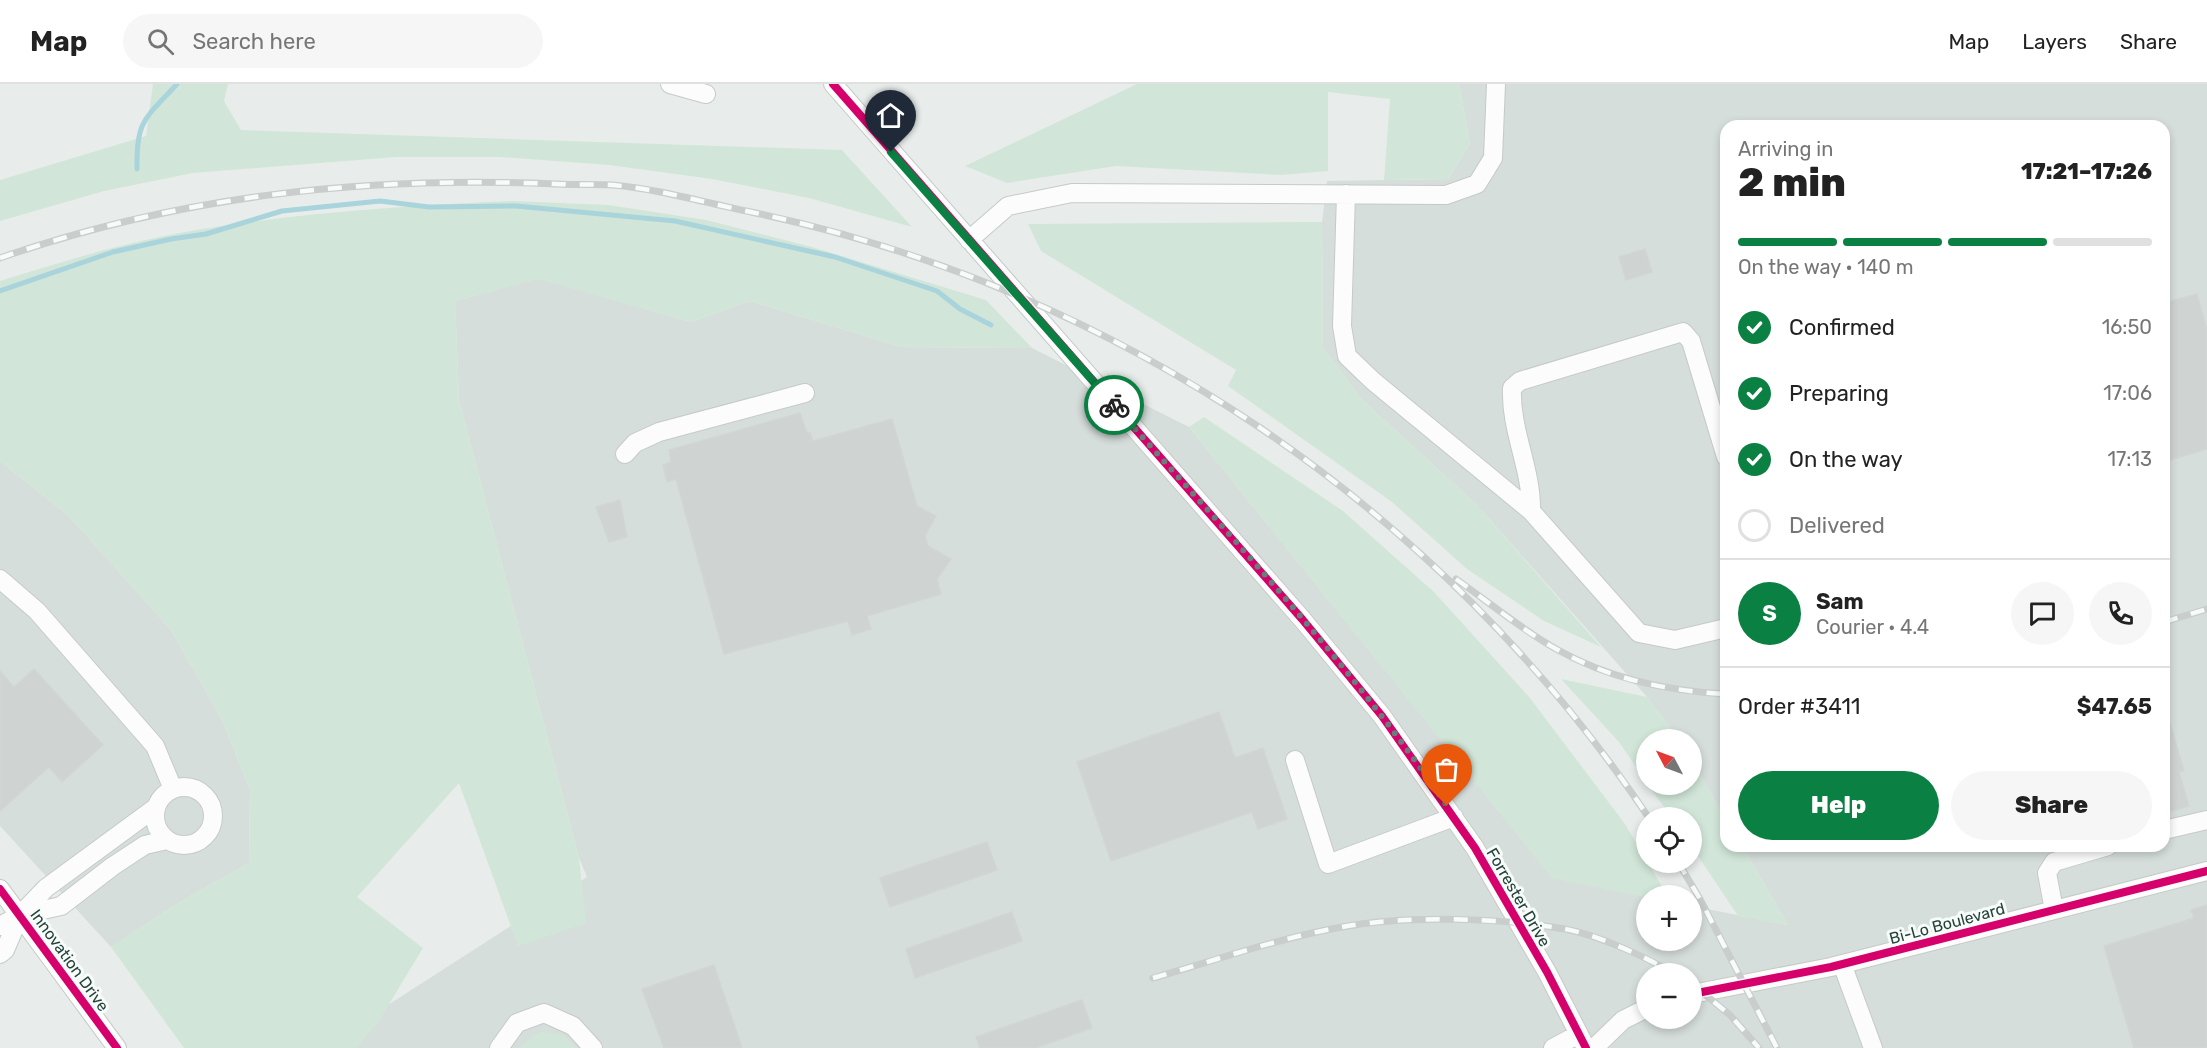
<!DOCTYPE html>
<html lang="en">
<head>
<meta charset="utf-8">
<style>
  :root { --surface:#fff; --page:#f6f6f6; --text:#222; --muted:#767676; --line:#e0e0e0; --accent:#0b8043 }
  body { margin:0; font-family:Rubik,sans-serif; background:var(--page); color:var(--text); height:100vh; display:flex; flex-direction:column; font-size:22px; white-space:nowrap }
  * { box-sizing:border-box; margin:0 }
  p { font-size:20px; color:var(--muted) }
  .icon { flex:none; width:33px; height:33px; fill:none; stroke:currentColor; stroke-width:2; stroke-linecap:round; stroke-linejoin:round }
  .map { position:relative; flex:1; overflow:hidden }
  .panel { position:absolute; left:1720px; top:36px; width:450px; height:732px; display:flex; flex-direction:column; background:var(--surface); border-radius:18px; box-shadow:0 3px 9px #0003 }
  .panel>* { flex:none }
  .needle { width:39px; rotate:311deg }
  .buttons { position:absolute; left:1636px; top:645px; display:grid; gap:12px }
  .buttons a { display:grid; place-items:center; width:66px; height:66px; border-radius:50%; background:var(--surface); box-shadow:0 3px 9px #0003; font-size:30px }
  .pin { position:absolute; display:grid; place-items:center; width:51px; height:51px; color:#fff; margin:-62px -26px; border-radius:50% 50% 50% 0; rotate:-45deg; box-shadow:0 0 6px #0007 }
  .pin .icon { rotate:45deg }
  .courier { position:absolute; display:grid; place-items:center; width:60px; height:60px; margin:-30px; border:4px solid #0b8043; border-radius:50%; background:#fff; color:#222; box-shadow:0 2px 8px #0007 }
  .head em { font-style:normal; font-weight:800 }
  .head div { display:flex; flex-direction:column-reverse }
  .head { display:flex; align-items:center; justify-content:space-between; height:102px; padding:0 18px }
  h1 { font-size:39px; font-weight:800; line-height:45px }
  .bar { display:grid; grid-template-columns:repeat(4,1fr); gap:9px 6px; align-content:center; height:72px; padding:0 18px }
  .bar i { height:8px; border-radius:4px; background:var(--line) }
  .bar .current { background:var(--accent) }
  .bar p { grid-column:span 4 }
  .line { display:flex; align-items:center; gap:15px; padding:0 18px; border-top:2px solid var(--line) }
  .line div { flex:1 }
  .round { display:grid; place-items:center; flex:none; width:63px; height:63px; border-radius:32px; background:var(--page) }
  ol { padding:0 18px; list-style:none }
  li { display:flex; align-items:center; gap:18px; height:66px }
  li p { margin-inline-start:auto }
  li .icon { padding:6px; border-radius:50%; background:var(--accent); color:#fff; stroke-width:4 }
  li:last-child { color:var(--muted) }
  li i { width:33px; height:33px; border:3px solid var(--line); border-radius:50% }
  .primary-button { display:flex; gap:12px; margin-top:auto; padding:12px 18px }
  .primary-button a { flex:1; height:69px; border-radius:36px; background:var(--accent); color:#fff; font-size:24px; font-weight:800; line-height:69px; text-align:center }
  .primary-button a+a { background:var(--page); color:var(--text) }
  header { display:flex; align-items:center; gap:36px; box-sizing:border-box; height:84px; padding:0 30px; background:var(--surface); border-bottom:2px solid var(--line) }
  header strong { font-size:28px }
  nav { display:flex; gap:33px; margin-inline-start:auto; font-size:21px }
  .search { width:420px; height:54px; background:var(--page); display:flex; align-items:center; gap:15px; box-sizing:border-box; padding:0 21px; border-radius:33px; color:var(--muted); font-size:22px }
  .map>svg:first-child { display:block }
</style>
</head>
<body>
<header>
<strong>Map</strong>
<div class="search"><svg class="icon" aria-label="search" viewBox="0 0 24 24"><circle cx="10" cy="10" r="6"/><path d="M15 15l6 6"/></svg>Search here</div>
<nav><a>Map</a><a>Layers</a><a>Share</a></nav>
</header>
<div class="map">
<svg width="2207" height="964" viewBox="0 0 2207 964">
  <rect width="100%" height="100%" fill="#e8edeb"/>
  <path fill="#d6dedb" fill-rule="evenodd" d="M1459,0H2207V964H321L587,793L579,774L459,316L455,217L538,194L691,238L750,217L902,263L1032,264L1189,343L1552,793L1647,813V856H1692V822L1788,841L1742,762H2164V42H1726V736L1692,677V656L1679,655L1647,613L1476,420L1361,315L1323,263L1322,138L1327,97L1448,95L1470,60ZM1647,890H1692V934H1647Z
    M0,377L68,431L171,546L222,636L250,706L249,779L180,818L111,863L0,742Z"/>
  <path fill="#d1e6d8" d="M153,0H228L224,17L241,46L842,66L912,143L809,114L712,95L609,81L500,73H396L193,89L104,107L0,137V96L146,52Z
    M1137,0H1459L1470,60L1448,95L1384,96L1390,15L1328,8V87L1281,91L1116,82L1007,99L965,82Z
    M512,117L609,121L706,136L812,163L986,216L1032,264L902,263L750,217L691,238L538,195L455,217L459,316L579,774L586,839L518,862L459,699L357,813L423,864L379,937L356,964H184L111,863L180,818L249,779L250,706L222,636L171,546L68,431L0,377V197C61,178 122,159 185,148C293,129 403,122 512,117Z
    M1322,138L1323,263L1361,315L1476,420L1601,563L1544,537L1467,485L1392,418L1228,302L1236,286L1041,167L1028,140Z
    M1204,333L1343,427L1434,508L1530,614L1625,740L1667,811L1647,813L1552,794L1189,343Z
    M1561,595L1647,613L1679,655L1647,656V699L1619,658Z
    M1692,677L1726,736V762H1742L1788,841L1738,832L1692,763V734L1671,733L1648,701L1692,700Z
    M543,948L564,952L576,964H521L534,951Z"/>
  <g fill="none" stroke-linecap="round" stroke-linejoin="round">
    <path stroke="#a9d4db" stroke-width="5" d="M137,85C136,36 145,35 177,0
      M0,207L113,168L171,155L206,150L282,127L380,117L429,123L516,122L675,137L835,173L937,207L960,225L991,241"/>
  </g>
  <path fill="#cfd4d2" stroke="#d1d6d4" stroke-width="1.5" d="M1645,165L1652,188L1626,196L1619,173Z
    M2197,210L2207,246V365L2164,378V219Z
    M800,329L807,349H810L813,357L892,335L917,422L936,432L925,452L928,462L951,475L937,495L941,510L867,532L871,545L852,551L848,537L724,570L676,395L667,398L663,381L671,378L669,366Z
    M620,416L627,453L609,458L596,423Z
    M34,585L103,661L62,698L49,683L0,727V587L14,603Z
    M1219,628L1235,674L1263,664L1287,735L1258,745L1252,728L1111,777L1077,678Z
    M2168,632L2184,687L2179,688L2189,722L2164,729V633Z
    M987,758L997,786L890,823L880,794Z
    M2207,821V964H2134L2104,862L2194,834L2191,826Z
    M1012,828L1022,857L915,894L906,865Z
    M714,881L742,964H664L642,905Z
    M1082,916L1092,944L1035,964H980L976,953Z"/>
  <g fill="none" stroke-linecap="round" stroke-linejoin="round">
    <defs>
      <path id="minor" d="M670,0L706,10
        M833,0L1302,535L1382,632L1475,764L1547,888L1586,964
        M1346,110L1342,242L1347,272L1373,297L1531,427L1639,549L1675,556L1726,544
        M969,156L1008,122L1072,109L1446,111L1477,100L1493,74L1496,0
        M625,370L635,359L659,348L805,309
        M1531,427C1532,385 1510,346 1512,304L1520,297L1683,248L1691,257L1726,373
        M0,495L37,527L155,662L173,705
        M1295,676L1328,780L1454,733
        M155 732a29 29 0 1 1 58 0a29 29 0 1 1-58 0Z
        M2164,746L2207,736
        M0,805L117,964
        M2054,826L2047,789L2054,778L2108,762
        M0,842L20,831L46,804L155,724
        M0,870L5,866L20,831L61,822L113,782L145,761L167,756
        M1842,880L1873,964
        M1692,910L1831,883L2207,787
        M499,964L517,939L544,929L573,942L593,964
        M1553,964L1579,950
        M1594,964L1623,936L1647,924"/>
    </defs>
    <use href="#minor" stroke="#c5cac8" stroke-width="20"/>
    <use href="#minor" stroke="#fcfcfc" stroke-width="18"/>
    <defs>
      <path id="rail" d="M0,174C182,111 365,92 556,100C575,101 594,100 613,101C659,105 706,119 751,128C1117,204 1441,424 1649,734
        M1456,495C1490,519 1522,546 1558,566C1610,595 1668,607 1726,610
        M2164,538L2207,525
        M1678,778L1700,815L1777,964
        M1153,894C1216,876 1279,854 1342,843C1406,831 1502,834 1565,845C1598,851 1646,873 1675,890
        M1692,900L1730,931L1759,964"/>
    </defs>
    <use href="#rail" stroke="#c9cdcc" stroke-width="7"/>
    <use href="#rail" stroke="#f7fbf9" stroke-width="4.5" stroke-dasharray="14" stroke-linecap="butt"/>
    <defs>
      <path id="cycleway" d="M833,0L1302,535L1382,632L1475,764L1547,888L1586,964
        M0,805L117,964
        M1692,910L1831,883L2207,787"/>
    </defs>
    <use href="#cycleway" stroke="#f7fbf9" stroke-width="11"/>
    <use href="#cycleway" stroke="#d6006c" stroke-width="8"/>
  </g>
  <g fill="none" stroke-linecap="round" stroke-linejoin="round">
    <path stroke="#697e78" stroke-width="6" stroke-dasharray="0 10.8" d="M1114,321C1229,451 1349,578 1447,722"/>
    <path stroke="#0b8043" stroke-width="8" d="M891,68L1114,321"/>
  </g>
  <g text-anchor="middle" stroke-width="6" stroke-linejoin="round" paint-order="stroke">
    <g font-size="16" fill="#24423a" stroke="#f7fbf9">
      <text transform="translate(1519 813) rotate(60)" y="6">Forrester Drive</text>
      <text transform="translate(1947 839) rotate(-15)" y="6">Bi-Lo Boulevard</text>
      <text transform="translate(70 876) rotate(54)" y="6">Innovation Drive</text>
    </g>
  </g>
</svg>
<div class="buttons">
<a><svg class="needle" viewBox="-14 -14 28 28"><path d="M0-13l5 13h-10z" fill="#e53935"/><path d="M0 13l5-13h-10z" fill="#767676"/></svg></a>
<a><svg class="icon" aria-label="locate" viewBox="0 0 24 24"><circle cx="12" cy="12" r="6"/><path d="M12 2v4M12 18v4M2 12h4M18 12h4"/></svg></a>
<a>+</a>
<a>−</a>
</div>
<div class="pin" style="left:1447px;top:722px;background:#ea580c"><svg class="icon" aria-label="bag" viewBox="0 0 24 24"><path d="M5 8h14l-1 12H6zM9 8a3 3 0 0 1 6 0"/></svg></div>
<div class="pin" style="left:891px;top:68px;background:#1f2937"><svg class="icon" aria-label="home" viewBox="0 0 24 24"><path d="M3 11l9-7 9 7M6 9v11h12V9"/></svg></div>
<div class="courier" style="left:1114px;top:321px"><svg class="icon" aria-label="bike" viewBox="0 0 24 24"><circle cx="6" cy="16" r="4"/><circle cx="18" cy="16" r="4"/><path d="M6 16l4-8h5l3 8M10 8l3 8H6M13 5h3"/></svg></div>
<section class="panel">
<div class="head"><div><h1>2 min</h1><p>Arriving in</p></div><em>17:21–17:26</em></div>
<div class="bar"><i class="current"></i><i class="current"></i><i class="current"></i><i></i><p>On the way · 140 m</p></div>
<ol>
<li><svg class="icon" aria-label="check" viewBox="0 0 24 24"><path d="M5 12l5 5 9-10"/></svg>Confirmed<p>16:50</p></li>
<li><svg class="icon" aria-label="check" viewBox="0 0 24 24"><path d="M5 12l5 5 9-10"/></svg>Preparing<p>17:06</p></li>
<li><svg class="icon" aria-label="check" viewBox="0 0 24 24"><path d="M5 12l5 5 9-10"/></svg>On the way<p>17:13</p></li>
<li><i></i>Delivered</li>
</ol>
<div class="line" style="height:108px"><b class="round" style="background:var(--accent);color:#fff">S</b><div><b>Sam</b><p>Courier · 4.4</p></div><a class="round"><svg class="icon" aria-label="chat" viewBox="0 0 24 24"><path d="M4 5h16v11H9l-5 4z"/></svg></a><a class="round"><svg class="icon" aria-label="phone" viewBox="0 0 24 24"><path d="M5 4h4l2 5-3 2q2 4 5 5l2-3 5 2v4C11 20 4 13 5 4z"/></svg></a></div>
<div class="line" style="height:78px"><div>Order #3411</div><b>$47.65</b></div>
<div class="primary-button"><a>Help</a><a>Share</a></div>
</section>
</div>
</body>
</html>
